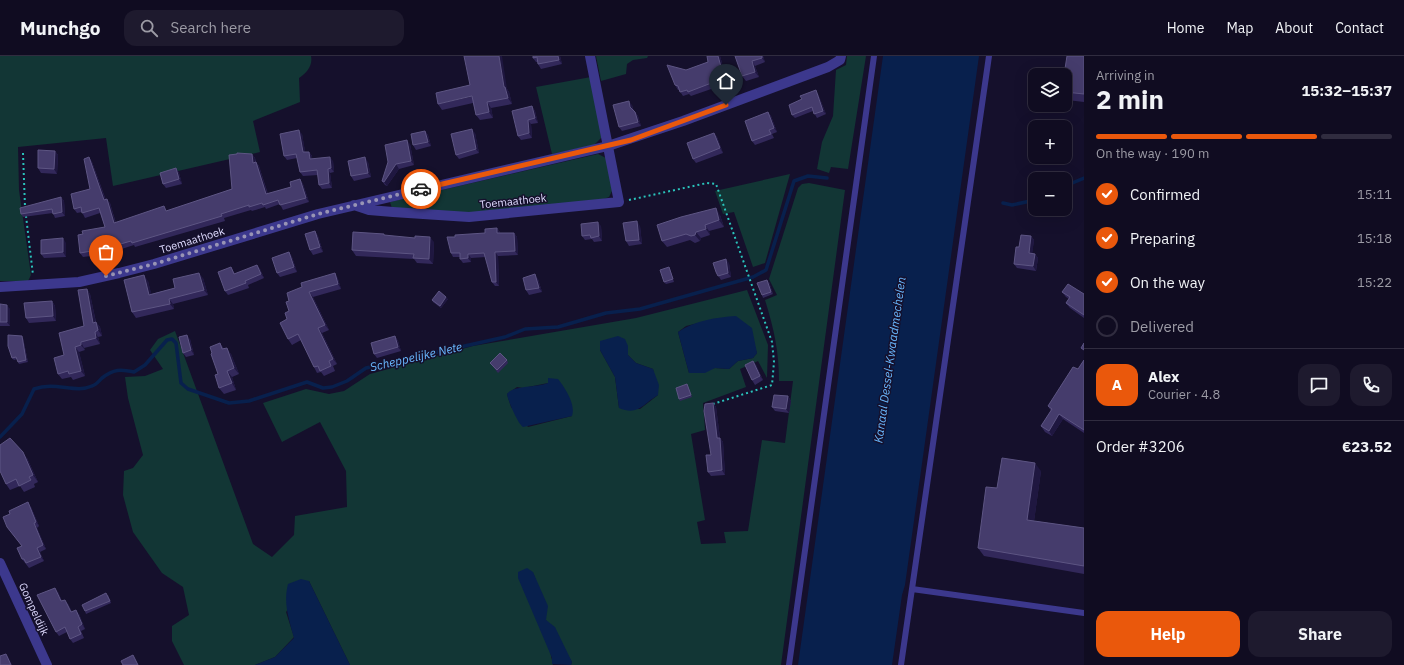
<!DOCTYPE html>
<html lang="en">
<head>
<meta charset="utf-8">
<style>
  :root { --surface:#100c21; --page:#1e1a2e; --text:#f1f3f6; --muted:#9c9ba5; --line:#302c3f; --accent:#ea580c }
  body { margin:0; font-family:"IBM Plex Sans",sans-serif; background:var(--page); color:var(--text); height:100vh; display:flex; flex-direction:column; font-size:15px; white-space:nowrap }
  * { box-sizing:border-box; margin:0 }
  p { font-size:13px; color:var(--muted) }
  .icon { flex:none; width:22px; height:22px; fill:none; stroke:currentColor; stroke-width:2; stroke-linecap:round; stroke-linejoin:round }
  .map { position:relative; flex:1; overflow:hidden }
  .side { display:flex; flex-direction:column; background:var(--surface); width:320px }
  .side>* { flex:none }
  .buttons { position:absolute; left:1028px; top:12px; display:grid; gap:8px }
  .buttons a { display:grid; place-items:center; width:44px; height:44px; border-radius:8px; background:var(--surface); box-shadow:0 4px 16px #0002,0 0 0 1px var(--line); font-size:20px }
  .pin { position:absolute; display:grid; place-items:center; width:34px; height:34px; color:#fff; margin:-41px -17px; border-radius:50% 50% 50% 0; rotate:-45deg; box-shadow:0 0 4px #0007 }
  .pin .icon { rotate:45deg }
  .courier { position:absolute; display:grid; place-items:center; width:40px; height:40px; margin:-20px; border:3px solid #ea580c; border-radius:50%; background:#fff; color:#222; box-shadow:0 1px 5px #0007 }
  .overview em { font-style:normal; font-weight:700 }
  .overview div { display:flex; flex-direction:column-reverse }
  .overview { display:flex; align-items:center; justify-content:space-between; height:68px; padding:0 12px }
  h1 { font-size:26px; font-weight:700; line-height:30px }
  .bar { display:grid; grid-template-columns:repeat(4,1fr); gap:6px 4px; align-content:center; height:48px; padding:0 12px }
  .bar i { height:5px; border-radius:3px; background:var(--line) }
  .bar .current { background:var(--accent) }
  .bar p { grid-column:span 4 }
  .line { display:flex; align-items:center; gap:10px; padding:0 12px; border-top:1px solid var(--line) }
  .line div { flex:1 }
  .round { display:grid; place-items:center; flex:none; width:42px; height:42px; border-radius:12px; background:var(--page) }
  ol { padding:0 12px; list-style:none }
  li { display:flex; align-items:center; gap:12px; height:44px }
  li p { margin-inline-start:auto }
  li .icon { padding:4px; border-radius:50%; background:var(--accent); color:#fff; stroke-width:4 }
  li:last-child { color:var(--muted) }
  li i { width:22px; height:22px; border:2px solid var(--line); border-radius:50% }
  .button { display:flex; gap:8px; margin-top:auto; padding:8px 12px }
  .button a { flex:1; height:46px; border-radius:12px; background:var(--accent); color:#fff; font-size:16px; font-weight:700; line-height:46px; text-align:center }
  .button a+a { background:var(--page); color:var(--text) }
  header { display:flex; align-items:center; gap:24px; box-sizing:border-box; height:56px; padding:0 20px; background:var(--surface); border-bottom:1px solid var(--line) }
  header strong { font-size:19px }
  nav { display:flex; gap:22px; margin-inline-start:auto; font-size:14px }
  .search { width:280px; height:36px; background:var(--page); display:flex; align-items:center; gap:10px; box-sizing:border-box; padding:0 14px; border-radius:12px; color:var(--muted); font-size:15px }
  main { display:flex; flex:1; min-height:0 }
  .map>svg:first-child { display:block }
</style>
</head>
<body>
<header>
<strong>Munchgo</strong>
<div class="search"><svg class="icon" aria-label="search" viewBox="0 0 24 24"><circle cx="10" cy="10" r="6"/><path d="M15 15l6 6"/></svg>Search here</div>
<nav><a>Home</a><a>Map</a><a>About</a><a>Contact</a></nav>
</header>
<main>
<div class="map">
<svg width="1084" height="609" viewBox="0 0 1084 609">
  <rect width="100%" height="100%" fill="#15102c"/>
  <path fill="#123635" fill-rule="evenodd" d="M0,0H311C313,9 307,17 299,22L300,46L253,65L260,96L113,130L106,82L18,91L19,134L31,219L28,225H0Z
    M596,0H648L647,2L633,4L627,8L626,18L601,25Z
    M847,0H866L848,113L831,111L829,117L817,113L822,86L833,60L836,14L846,9Z
    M591,21L602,81L594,89L552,98L536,31Z
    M598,98L606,102L613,133L609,141L601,144L469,157L392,152L390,146Z
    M790,118L765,207L753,211L734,156L723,158L715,135Z
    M809,127L845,134L781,609H571L572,606L546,564V554L533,516L553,609H350L309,525L286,556L294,581L275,601L255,609H184L172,585V570L189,559L183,531L162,517L133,476L123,439L124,415L133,412L143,399L128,342L125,321L145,320L163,313L150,294L158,283L175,275L253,488L272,501L294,479L295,460L347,451L346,415L320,366L282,386L263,347L306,333L329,338L344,335L370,318L473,290L636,262L747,234L768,289L767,322L758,305L740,313L746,331L703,347L705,374L691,378L705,464L697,466L701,488L726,487L724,476L748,475L762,384L785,387L793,325H779C779,295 774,273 765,244L777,239L769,223L798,132L802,128ZM711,264L755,291L757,297L753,302L738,305L729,313L715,312L689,317L678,276L686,270ZM628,290V299L636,307L653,313L658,339L640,353L619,352L615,321L600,294ZM548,327L572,360L528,371L511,351L507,338L517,331L523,332Z"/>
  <path fill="#08204d" d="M883,0H979L905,529L902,539L892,609H798Z
    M736,260L752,272L757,297L753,302L738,305L729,313L715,312L705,317H689L678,276C694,265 717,261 736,260Z
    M618,280L625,283L628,290V299L636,307L653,313L659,329L658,339C643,348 638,360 619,352L615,321L600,294V285Z
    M548,322L558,323C565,332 576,348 572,360L523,371C518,368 508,345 507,338C513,329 536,332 548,327Z
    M527,512L533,516L548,550L546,564L555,571L572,606L571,609L552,608V602L518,522V516Z
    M301,523L309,525L350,609H255L275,601L294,582C289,563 283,547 288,528Z"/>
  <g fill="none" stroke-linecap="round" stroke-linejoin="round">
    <path stroke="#08204d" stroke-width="3.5" d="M1065,130L1084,122
      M1003,147L1012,149L1035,144
      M0,381L22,358L34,333C56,325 75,338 92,330C96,329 99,325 102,322C114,313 120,313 134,316L145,309L167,284L172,283L176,287L181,327L188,333L229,347L249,345L307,326L323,332L332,331L347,325L366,312L505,281L525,273L558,271L606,257L640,253L753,221L766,214L794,125L808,120L827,122"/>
    <path stroke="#2ac4bc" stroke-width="2" stroke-dasharray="2 3" stroke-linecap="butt" d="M23,97L25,151
      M629,144L707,127L716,128L772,286L774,306L772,329L713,348
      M26,160L33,219"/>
    <path stroke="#3c388d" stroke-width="6" d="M912,533L1084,557
      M789,609L874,0
      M901,609L989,0"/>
    <path stroke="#3c388d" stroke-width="10" d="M354,149L369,154L393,156L469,161L619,146L590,0
      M0,231L79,226L119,217L154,208L318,158L608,90L683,65L828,11L840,4L841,0
      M0,507L47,609"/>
  </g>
  <path fill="#32285a" d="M533,0H560L562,8L541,13L538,8V6H536L533,2Z
    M720,0L728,29L717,31L691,40L689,38L683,40L679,34H678L675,29L686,14L708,6Z
    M735,0H764H763L765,6L755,10L759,21L746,25L742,20Z
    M1084,0V46L1067,44L1065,40V19Z
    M507,33L509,36L512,48L491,52L493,62L480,64L476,59L473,47L442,54L438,48Z
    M818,38L826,58L817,62L813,55L795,62L792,59Z
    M632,49L633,53L638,60L641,70L622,75L619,71Z
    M532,50L535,55L538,67L531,68L532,82L521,84L518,80Z
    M768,56L771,60L777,76L772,78L774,82L755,89L752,85Z
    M425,75L428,79L431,90L416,94L413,89Z
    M475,77L479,97L459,103L456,99Z
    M714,77L717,81L723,97L696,107L693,103Z
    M302,78L305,96H309L312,100V103L333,105L334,116L330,117L332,132L322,133L319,129L318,119L303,120L300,116L297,102L287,104L284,100Z
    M410,88L414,109L399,113L387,130L385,129L382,125Z
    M55,95L58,99L57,118L41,117L38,112Z
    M252,98L255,102L256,106L259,110L268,138L291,131L300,123L303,128L309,146L283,154L280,148L266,153L265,151L252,155L251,154L224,162L225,165L135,191L134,189L106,198L83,201L80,197L83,178L105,171L100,157L85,162L82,156L77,157L74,153L90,133L89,101L92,106L106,144L110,147L116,167L167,155L232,133Z
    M368,106L371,121L354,125L351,120Z
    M176,112L179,117L182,128L166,132L163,128Z
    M61,141L64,145L65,160L55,162L53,157L23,161L21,158Z
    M720,159L724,171L709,175L710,179L701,182L700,185L695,187L690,184L667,191L662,185Z
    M601,170L602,185L594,186L592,183L585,184L582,180Z
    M640,170L642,188L629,190L626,185Z
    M497,172L500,176V177H514L517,181L518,199L498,200L499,230H495L492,226L486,201L471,202V206L463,207L460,203V201H453L451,197L485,177Z
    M315,175L318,180L323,196L313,199L310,194Z
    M385,180L434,186L433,208L417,207L414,203L356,200L352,194Z
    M1031,180L1034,184L1032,197L1035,198L1038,202L1036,215L1017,212L1014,208L1019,191Z
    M66,187V201L44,202L41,198Z
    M289,196L292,201L297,216L280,221L277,217Z
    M729,207L731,221L721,224L716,216Z
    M257,209L260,213L264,222L248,229L249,232L228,239L225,235L231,211L235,218Z
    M669,211L670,213L674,226L666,228L664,226Z
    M335,217L338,223L341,233L313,241L329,274L322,277L337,308L333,310L335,315L324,320L321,316L317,317L314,311L301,284L292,289L288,283L287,263L289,255V245Z
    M203,222L208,239L173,248L174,253L136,262L132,256L148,225L151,238L175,232Z
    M538,223L542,236L529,239L526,234Z
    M769,226L773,238L763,242L762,239Z
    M87,233L90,238L96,266L100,271L102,280L98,281L100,288L84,292L85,294L79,296L85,320L73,324L71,321L62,323L58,318L64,299L84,270Z
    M1062,236L1084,238V262L1070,252L1066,247L1069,243L1066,241Z
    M448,243L441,252L433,246L432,244Z
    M52,245L55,250L56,265L29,267L26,262Z
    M0,248L10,253V270H0Z
    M395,280L398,285L401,295L377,302L374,298Z
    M23,282L28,306L19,308L18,306L17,303L14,304L12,302Z
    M190,283L194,299L186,301L183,297Z
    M220,287L224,293L231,298L239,318L232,321L236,334L224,338L219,332L218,318L212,297Z
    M507,304L508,307L498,317L490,307Z
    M1084,304V377L1063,363L1052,380L1045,376L1041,370L1051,355L1048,350L1078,313Z
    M753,305L756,309L763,324L755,329L752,324Z
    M687,328L688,330L692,341L680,345L679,343Z
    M788,340L791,345L789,357L775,355L772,351Z
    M713,347L716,351L720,382L723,386L725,419L711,420L708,416L711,399Z
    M27,402L38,426L34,428L35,431L24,436L20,430L10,434L6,428Z
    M1041,415L1034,465L1084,472V518L984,500L978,492L997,432Z
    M31,451L39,470L37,472L46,493L40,496L44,505L29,512L22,503V490L7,471Z
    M58,536L62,545L68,548L72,556L79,558L85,573L81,575L84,582L73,587L70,583L67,576L59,580L56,576Z
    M108,539L111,547L86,558L85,555Z"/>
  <path fill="#1f1740" d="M499,0H502L507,33L509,36L512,48L508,42L504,31Z
    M558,0H560L562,8L559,4Z
    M718,0H720L728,29L725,25Z
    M762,0H763L765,6L762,2Z
    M752,5L755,10L759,21L755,16Z
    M816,34L818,38L826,58L823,55Z
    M629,45L632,49L633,55L630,51Z
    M487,46L491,52L493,62L489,56Z
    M532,50L535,55L538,67L535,62Z
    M635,56L638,60L641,70L638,66Z
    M768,56L771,60L777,76L774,72Z
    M528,64L531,68L532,82L529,77Z
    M472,73L475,77L479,97L476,93Z
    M299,74L302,78L306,100L303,96Z
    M425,75L428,79L431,90L428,86Z
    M714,77L717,81L723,97L720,92Z
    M407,84L410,88L414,109L411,105Z
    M55,95L58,99L57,118L54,113Z
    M309,96L312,100L313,108L310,103Z
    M252,98L255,102L256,111L253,107Z
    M89,101L92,106L107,148L104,144Z
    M330,101L333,105L334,116L331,112Z
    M365,101L368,106L371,121L368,117Z
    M256,106L259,110L269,143L266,138Z
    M396,108L399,113L387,130L384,126Z
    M176,112L179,117L182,128L179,123Z
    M328,113L330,117L332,132L329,127Z
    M300,123L303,128L309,146L306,142Z
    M61,141L64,145L65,160L62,156Z
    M107,143L110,147L117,172L114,167Z
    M716,152L720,159L724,171L719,164Z
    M637,165L640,170L642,188L639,184Z
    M598,166L601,170L602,185L599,180Z
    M705,169L709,175L710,179L706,173Z
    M497,172L500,176V182L497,177Z
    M315,175L318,180L323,196L320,191Z
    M696,176L701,182L700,185L695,179Z
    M514,177L517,181L518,199L515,195Z
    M1031,180L1034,184L1032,201L1029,197Z
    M430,181L434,186L433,208L429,203Z
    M63,182L66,187V201L63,196Z
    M289,196L292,201L297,216L294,211Z
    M495,196L498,200L499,230L496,226Z
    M468,198L471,202V206L468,202Z
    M1035,198L1038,202L1036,215L1033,210Z
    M726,203L729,207L731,221L728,217Z
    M257,209L260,213L264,222L261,218Z
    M199,217L203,222L208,239L204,234Z
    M335,217L338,223L341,233L338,228Z
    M535,218L538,223L542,236L539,232Z
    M144,219L148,225L153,244L149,239Z
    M767,224L769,226L773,238L771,236Z
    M87,233L90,238L97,272L93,267Z
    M309,236L313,241L329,274L325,269Z
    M446,241L448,243L441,252L440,250Z
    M169,243L173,248L174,253L170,248Z
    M52,245L55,250L56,265L53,260Z
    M7,249L10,253V270L7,266Z
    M96,266L100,271L102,280L98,274Z
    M318,272L322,277L337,308L333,303Z
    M95,276L98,281L100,288L96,282Z
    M187,279L190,283L194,299L191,294Z
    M22,280L23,282L28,306L26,304Z
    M395,280L398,285L401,295L398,291Z
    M81,286L85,294L81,289Z
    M75,291L79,296L85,320L81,315Z
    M227,292L231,298L239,318L234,312Z
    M753,305L756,309L763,324L760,320Z
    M227,315L232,321L236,334L232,327Z
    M788,340L791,345L789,357L786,353Z
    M713,347L716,351L720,382L723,386L725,419L722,414Z
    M1059,358L1063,363L1052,380L1049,375Z
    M23,396L27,402L38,426L33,419Z
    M1035,407L1041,415L1033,473L1027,464Z
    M28,446L31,451L39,470L36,466Z
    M34,467L37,472L46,493L43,489Z
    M37,492L40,496L44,505L41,501Z
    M55,532L58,536L64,550L61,545Z
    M65,544L68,548L74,560L71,556Z
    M76,554L79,558L85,573L82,568Z
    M6,598L9,602L12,609H11Z"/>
  <path fill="#453c6c" stroke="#5d5583" d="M464,0H499L504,31H505L508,42L487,46L489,56L476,59L472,40L438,48L436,37L470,29Z
    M533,0H558L559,4L538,8L537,1L533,2Z
    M707,0H718L725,25L714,26L688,36L687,34L680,36L678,30L675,29L667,9L686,14L708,6Z
    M735,0H762V2L752,5L755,16L742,20Z
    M1067,0H1084V38L1065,36V19H1064Z
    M816,34L823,55L814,58L812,51L792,59L789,49L802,43L800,40Z
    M629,45L630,51L635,56L638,66L619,71L613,49Z
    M532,50L535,62L528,64L529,77L518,80L512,55Z
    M768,56L774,72L769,74L771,78L752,85L745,65Z
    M472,73L476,93L456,99L451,78Z
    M299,74L303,96H309L310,103L330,101L331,112L328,113L329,127L319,129L317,114L300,116L296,98L284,100L280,78Z
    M425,75L428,86L413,89L411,78Z
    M714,77L720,92L693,103L687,87Z
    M407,84L411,105L396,108L384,126L382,125L388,106L385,89Z
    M38,94L55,95L54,113L38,112Z
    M237,97L252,98L253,107L256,106L266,138L291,131L290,126L300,123L306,142L280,149L278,144L263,149L262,147L249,151V149L221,158L222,160L132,187L131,185L103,193L80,197L78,179L83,178L82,175L105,171L99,152L82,157L81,151L74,153L71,138L90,133L84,103L89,101L104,144L107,143L114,167L164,150L166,155L232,133L229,99L237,98Z
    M365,101L368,117L351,120L348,105Z
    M176,112L179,123L163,128L160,117Z
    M61,141L62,156L53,158L52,153L21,158L20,152Z
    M716,152L719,164L705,169L706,173L696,176L695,179L691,180L686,178L662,185L657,169L681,161Z
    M637,165L639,184L626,185L623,167Z
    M598,166L599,180L591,182L590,179L582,180L581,168Z
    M497,172V177H514L515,195L495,196L496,226H492L484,197L468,198V202L460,203V197H451L447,181H455V179L485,177V173Z
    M315,175L320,191L310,194L305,178Z
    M353,176L384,178V179L415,182V180L430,181L429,203L413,202L414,198L352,194Z
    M1021,179L1031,180L1029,197L1035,198L1033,210L1014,208L1016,191H1019Z
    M63,182V196L41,198V184Z
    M289,196L294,211L277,217L272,202Z
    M726,203L728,217L718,220L716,216L713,207Z
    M257,209L261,218L245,225L246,227L225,235L218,216L231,211L234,218Z
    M669,211L673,223L664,226L660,214Z
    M199,217L204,234L169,243L170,248L132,256L124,224L144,219L149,239L175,232L173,223Z
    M335,217L338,228L309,236L325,269L318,272L333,303L329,305L331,310L320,315L318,310L314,311L298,278L288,283L280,267L287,263L285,257L289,255L286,246L289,245L287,237L302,231L301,227Z
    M535,218L539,232L526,234L523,222Z
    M767,224L771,236L762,239L757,227Z
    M1068,228L1084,238V259L1066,247L1070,241L1062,236Z
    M87,233L93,267L96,266L98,274L95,276L96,282L81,286V289L75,291L81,315L69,318L68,315L58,318L54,302L64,299L59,277L84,270L78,234Z
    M439,235L446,241L440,250L432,244Z
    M52,245L53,260L26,262L24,247Z
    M0,248L7,249V266H0Z
    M8,279L22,280L26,304L18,306L16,301L12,302L8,290Z
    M187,279L191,294L183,297L179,281Z
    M395,280L398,291L374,298L371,287Z
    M220,287L222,293L227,292L234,312L227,315L232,327L219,332L215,319L218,318L211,298L212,297L210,291Z
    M1084,287V294L1081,292Z
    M500,297L507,304L497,314L490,307Z
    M1084,304V374L1059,358L1049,375L1041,370L1052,353L1048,350L1073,311L1078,313Z
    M753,305L760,320L752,324L745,309Z
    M687,328L691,339L679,343L676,332Z
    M774,339L788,340L786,353L772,351Z
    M713,347L717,382H720L722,414L708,416L706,399H711L704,355L705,348Z
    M10,382L23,396L33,419L29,421L31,424L19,430L16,423L6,428L0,415V389Z
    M1002,402L1035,407L1027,464L1084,472V510L978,492L986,431L997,432Z
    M28,446L36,466L34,467L43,489L37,492L41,501L26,507L24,503H22L17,492L22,490L7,471L3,461L10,458L9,455Z
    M55,532L61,545L65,544L71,556L76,554L82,568L78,571L81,578L70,583L65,571L56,576L37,539Z
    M106,537L110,545L85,555L82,549Z
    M6,598L11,609H0V600Z
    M133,599L138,609H123L121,605Z"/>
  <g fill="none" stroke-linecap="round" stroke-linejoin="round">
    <path stroke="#9894b5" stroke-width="4" stroke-dasharray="0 7.2" d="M106,220L154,208L318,158L421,133"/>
    <path stroke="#ea580c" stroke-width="5" d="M421,133L631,84L726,49"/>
  </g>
  <g text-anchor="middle" stroke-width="3" stroke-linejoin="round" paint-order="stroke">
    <g font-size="11" fill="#dfdbff" stroke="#15102c">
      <text transform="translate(513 145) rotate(-6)" y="4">Toemaathoek</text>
      <text transform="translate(192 184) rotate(-17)" y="4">Toemaathoek</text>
      <text transform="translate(34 553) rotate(65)" y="4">Gompeldijk</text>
    </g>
    <g font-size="12" font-style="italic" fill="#69b8ff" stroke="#15102c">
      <text transform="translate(416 301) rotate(-13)" y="4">Scheppelijke Nete</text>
      <text transform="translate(890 304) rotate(-82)" y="4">Kanaal Dessel-Kwaadmechelen</text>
    </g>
  </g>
</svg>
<div class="buttons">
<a><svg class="icon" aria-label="layers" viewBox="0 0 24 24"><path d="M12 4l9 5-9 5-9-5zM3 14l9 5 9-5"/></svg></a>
<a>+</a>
<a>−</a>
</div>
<div class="pin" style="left:106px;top:220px;background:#ea580c"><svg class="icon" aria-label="bag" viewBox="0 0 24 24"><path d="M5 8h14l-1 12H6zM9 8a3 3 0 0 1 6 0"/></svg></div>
<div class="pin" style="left:726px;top:49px;background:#1f2937"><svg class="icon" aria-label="home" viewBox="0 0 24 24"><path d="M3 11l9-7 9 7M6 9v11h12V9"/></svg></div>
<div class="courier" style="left:421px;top:133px"><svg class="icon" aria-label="car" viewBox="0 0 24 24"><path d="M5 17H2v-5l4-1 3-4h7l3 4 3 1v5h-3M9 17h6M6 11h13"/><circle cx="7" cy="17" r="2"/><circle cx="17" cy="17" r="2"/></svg></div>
</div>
<section class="side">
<div class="overview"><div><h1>2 min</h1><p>Arriving in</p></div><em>15:32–15:37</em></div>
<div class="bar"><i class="current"></i><i class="current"></i><i class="current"></i><i></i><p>On the way · 190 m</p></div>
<ol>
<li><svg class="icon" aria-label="check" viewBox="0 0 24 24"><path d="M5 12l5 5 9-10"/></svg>Confirmed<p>15:11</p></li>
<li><svg class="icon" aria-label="check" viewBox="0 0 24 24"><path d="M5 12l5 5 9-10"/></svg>Preparing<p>15:18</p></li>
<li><svg class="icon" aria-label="check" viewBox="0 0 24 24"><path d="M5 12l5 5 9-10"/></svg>On the way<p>15:22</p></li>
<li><i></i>Delivered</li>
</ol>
<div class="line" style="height:72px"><b class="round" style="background:var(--accent);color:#fff">A</b><div><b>Alex</b><p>Courier · 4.8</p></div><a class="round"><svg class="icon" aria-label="chat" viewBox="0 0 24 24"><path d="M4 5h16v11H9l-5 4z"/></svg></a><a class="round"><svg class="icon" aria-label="phone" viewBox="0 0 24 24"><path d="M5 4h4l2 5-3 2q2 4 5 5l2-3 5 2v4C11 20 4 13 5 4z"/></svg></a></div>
<div class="line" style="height:52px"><div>Order #3206</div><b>€23.52</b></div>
<div class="button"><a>Help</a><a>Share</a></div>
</section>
</main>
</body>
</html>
